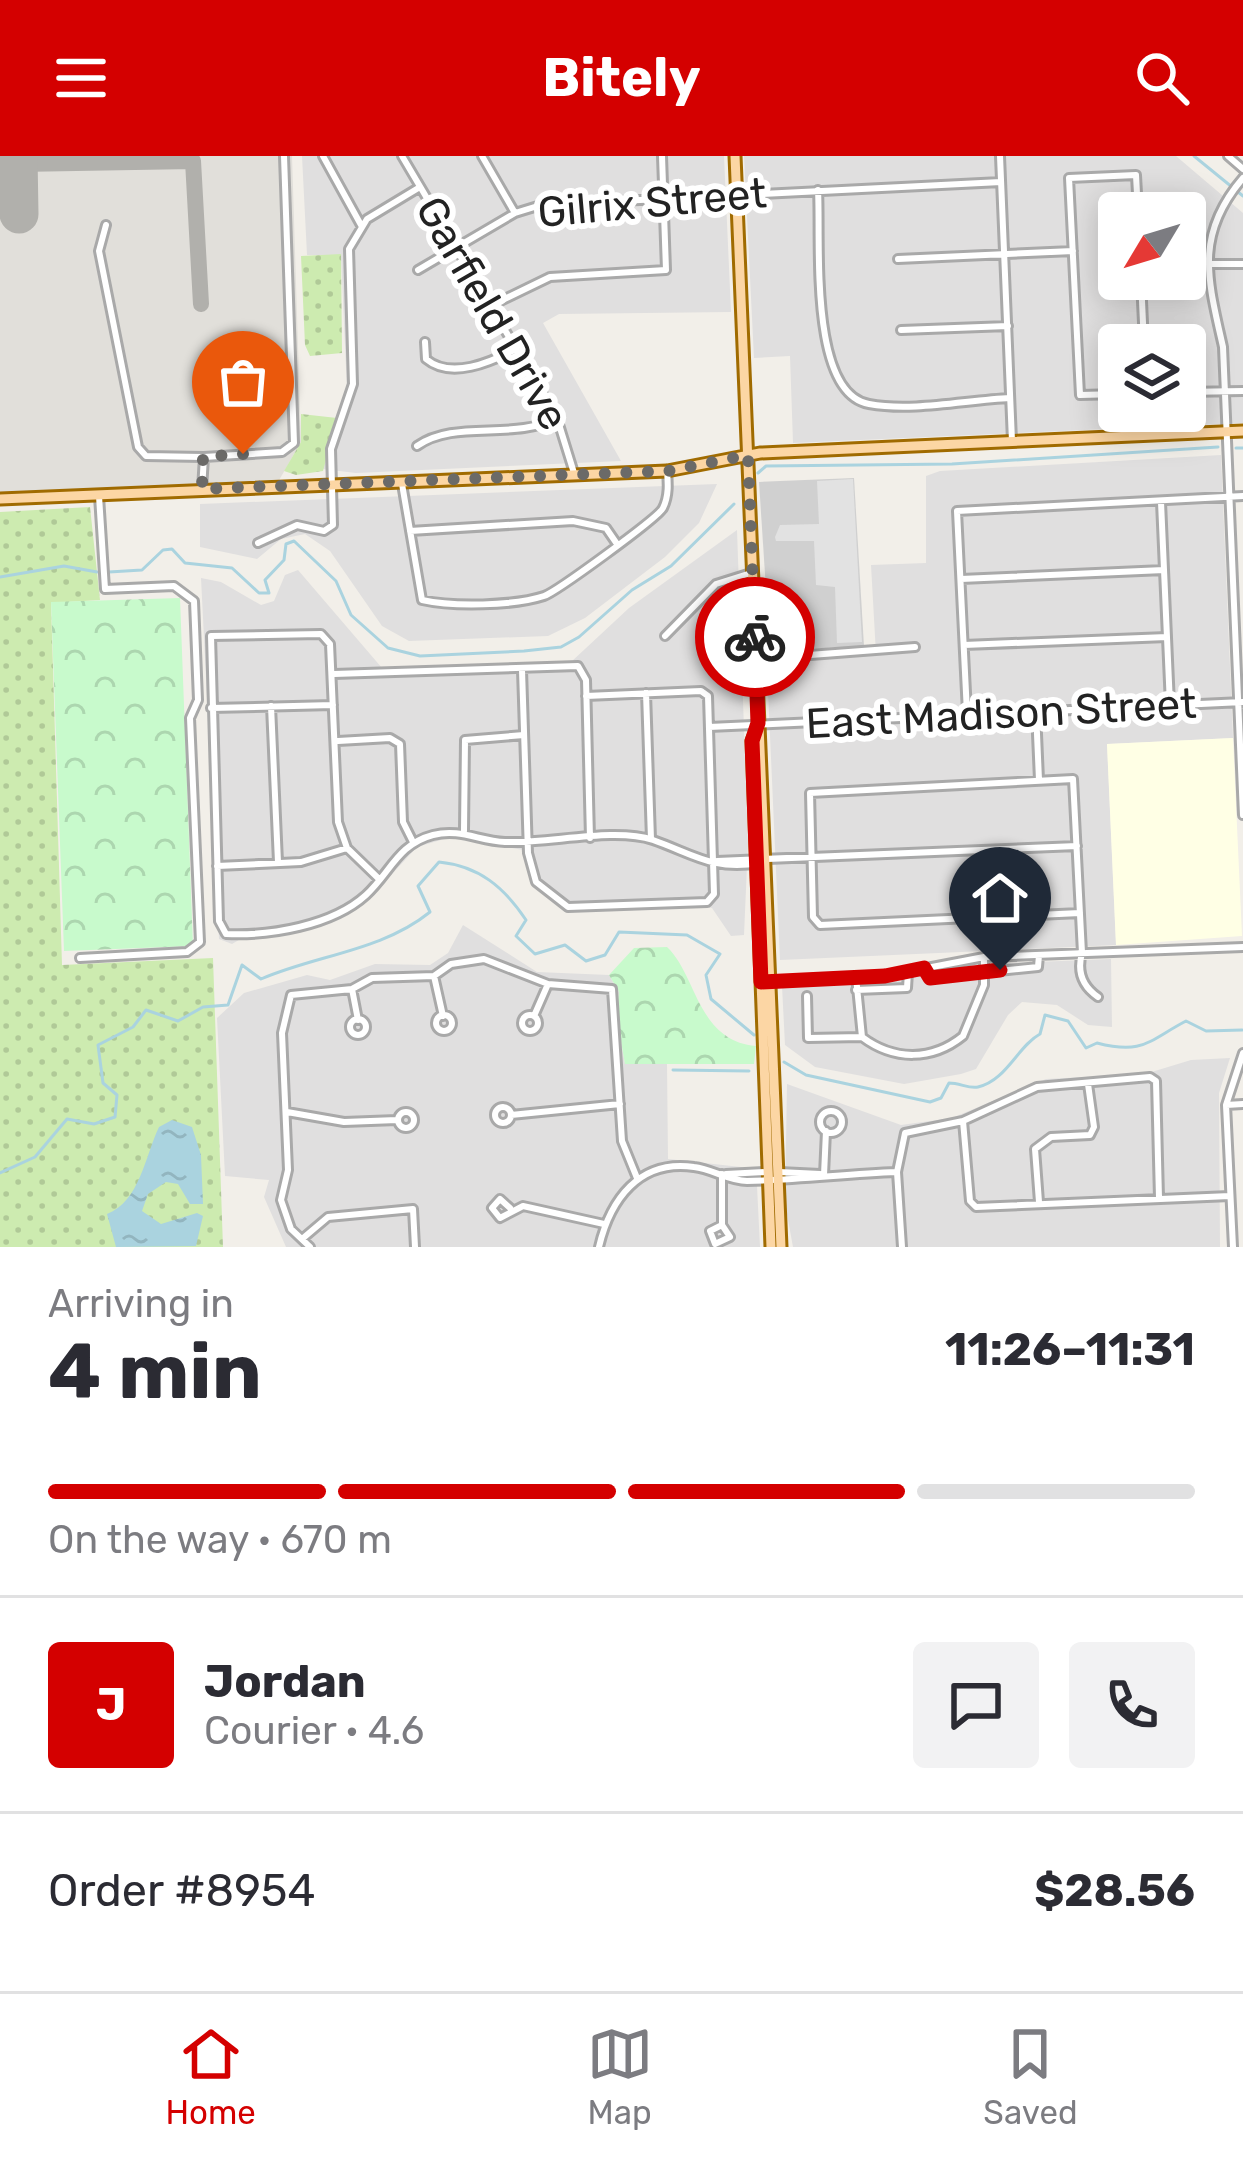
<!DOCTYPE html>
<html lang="en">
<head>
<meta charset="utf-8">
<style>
  :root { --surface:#fff; --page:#f2f2f3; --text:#2b2b33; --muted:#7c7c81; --line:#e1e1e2; --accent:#d40000 }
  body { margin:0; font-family:Rubik,sans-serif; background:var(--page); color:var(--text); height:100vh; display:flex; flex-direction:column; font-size:45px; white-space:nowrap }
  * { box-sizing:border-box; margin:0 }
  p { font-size:39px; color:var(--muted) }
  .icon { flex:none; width:66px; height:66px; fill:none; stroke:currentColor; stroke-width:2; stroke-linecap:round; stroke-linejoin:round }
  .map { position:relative; height:1091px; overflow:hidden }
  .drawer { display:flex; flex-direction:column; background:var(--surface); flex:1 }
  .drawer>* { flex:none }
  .needle { width:78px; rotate:232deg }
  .controls { position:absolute; left:1098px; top:36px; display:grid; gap:24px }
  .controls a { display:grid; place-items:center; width:108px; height:108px; border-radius:12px; background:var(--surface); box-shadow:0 6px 30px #0003; font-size:60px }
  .pin { position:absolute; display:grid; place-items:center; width:102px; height:102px; color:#fff; margin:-123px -51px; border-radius:50% 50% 50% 0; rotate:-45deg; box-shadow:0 0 12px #0007 }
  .pin .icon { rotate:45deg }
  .courier { position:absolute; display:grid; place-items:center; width:120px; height:120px; margin:-60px; border:9px solid #d40000; border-radius:50%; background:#fff; color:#222; box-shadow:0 3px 15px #0007 }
  .head em { font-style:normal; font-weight:700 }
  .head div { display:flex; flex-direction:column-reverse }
  .head { display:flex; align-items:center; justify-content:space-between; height:204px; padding:0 48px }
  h1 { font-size:78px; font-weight:700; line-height:90px }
  .bar { display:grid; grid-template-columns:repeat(4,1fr); gap:18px 12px; align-content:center; height:144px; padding:0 48px }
  .bar i { height:15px; border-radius:9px; background:var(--line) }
  .bar .current { background:var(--accent) }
  .bar p { grid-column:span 4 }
  .line { display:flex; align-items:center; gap:30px; padding:0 48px; border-top:3px solid var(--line) }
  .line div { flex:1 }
  .round { display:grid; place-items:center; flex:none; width:126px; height:126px; border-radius:12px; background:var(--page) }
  header { display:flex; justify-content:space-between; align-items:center; height:156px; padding:0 48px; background:var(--accent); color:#fff; font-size:54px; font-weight:700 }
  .menu { display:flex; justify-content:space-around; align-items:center; height:168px; border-top:3px solid var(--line); background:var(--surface); font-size:33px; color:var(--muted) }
  .menu a { display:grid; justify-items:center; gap:6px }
  .menu .current { color:var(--accent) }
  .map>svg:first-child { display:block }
</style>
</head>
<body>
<header><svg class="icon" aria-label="menu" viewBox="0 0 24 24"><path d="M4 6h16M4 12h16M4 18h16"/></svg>Bitely<svg class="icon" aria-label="search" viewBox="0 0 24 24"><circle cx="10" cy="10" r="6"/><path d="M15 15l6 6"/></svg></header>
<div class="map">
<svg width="1243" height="1091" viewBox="0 0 1243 1091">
  <defs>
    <pattern id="grass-dots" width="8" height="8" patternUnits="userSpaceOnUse" patternTransform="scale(3)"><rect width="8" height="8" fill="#cdebb0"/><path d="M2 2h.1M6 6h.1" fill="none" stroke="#b0c997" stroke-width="1.8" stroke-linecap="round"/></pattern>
    <pattern id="park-crowns" width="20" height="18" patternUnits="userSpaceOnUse" patternTransform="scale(3)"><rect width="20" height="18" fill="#c8facc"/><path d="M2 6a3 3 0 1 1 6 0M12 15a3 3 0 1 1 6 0" fill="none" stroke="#acd6af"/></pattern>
    <pattern id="water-ripples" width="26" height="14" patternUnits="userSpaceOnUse" patternTransform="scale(3)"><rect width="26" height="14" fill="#aad3df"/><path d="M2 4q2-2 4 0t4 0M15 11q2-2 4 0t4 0" fill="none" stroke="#92b5bf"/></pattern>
  </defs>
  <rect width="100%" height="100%" fill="#f2efe9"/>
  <path fill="#e0dfdf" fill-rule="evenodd" d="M302,0H724L731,156L559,158L543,167L621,305L356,317L323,313L327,281L347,235L341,99H307Z
    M744,0H1176L1243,57V267L793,287L790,200L754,202ZM1119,57H1185V123H1119ZM1119,189H1185V255H1119Z
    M1221,299L1233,582L1107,588L1116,789L780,804L767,512L773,506L876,498L871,409L926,407V320L940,315Z
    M717,328L699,367L665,401L585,462L548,480L409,485L382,470L330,395L305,378L281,383L257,403L200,391V348Z
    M737,374L748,687L744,779L731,780L712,752L695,749L568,756L531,724L523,694L451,681L417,691L368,744L299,777L244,781L232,788L219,783L201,422L221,426L261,449L274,445L285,419L298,414L382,512L571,506L629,452Z
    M463,769L537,816L609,819L619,836L616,858L625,908H667L668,1003L750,1012L757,1030L760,1091H286L264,1041L269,1024L225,1020L217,862L244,837L307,819L330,824L375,808L430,809L448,797Z
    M1111,803L1112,871L1088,869L1057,849L1022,846L1008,859L976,913L961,918L904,928L815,911L785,889L782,830L902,823L954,809Z
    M1230,902L1219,937L1220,1091H793L785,1047L787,928L901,969L952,962L1046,923L1145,918L1191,904Z"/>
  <path fill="#ffffe5" d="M1233,582L1242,780L1116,789L1107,588Z"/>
  <path fill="#d0d0d0" d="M854,322L864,490L770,495L759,326Z"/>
  <path fill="#e1dfda" d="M0,0H292L301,286L278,326L0,339Z"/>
  <path fill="url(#grass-dots)" d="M341,98L342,197L310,200L305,189L301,100Z
    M301,258L337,262L323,315L296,319L284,315L301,286Z
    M90,351L100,444L51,447L62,809L213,802L223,1091H0V356Z"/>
  <path fill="url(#park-crowns)" d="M180,442L193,790L64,795L51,446Z
    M667,791C697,819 697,885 756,890L754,908H625L616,858L619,836L609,819L634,792Z"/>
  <path fill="#e2e2e2" d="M853,323L862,486L837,487L835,431L816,429L814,385H776L775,381L780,369L819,368L817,325Z"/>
  <path fill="url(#water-ripples)" d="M172,964L192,971L201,999L203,1048H190L178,1028L166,1026L148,1038L142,1055L161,1068L197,1057L203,1060L196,1090L116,1091L107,1058C140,1045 145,1000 159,971Z"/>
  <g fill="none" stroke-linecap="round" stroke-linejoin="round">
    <path stroke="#aad3df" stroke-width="3" d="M1194,0L1243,40
      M1236,292H1243
      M758,317L766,310L952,308L1218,291
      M109,416L142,414L163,394L172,393L185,407L232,412L259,437H269L265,424L284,404L286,388L294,385L336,425L351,459L388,492L420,500L524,495L561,491L579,481L632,434L671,410L734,348
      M0,421L64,410L97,416
      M784,906L806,919L930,946L941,942L949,927C960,927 969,933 978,931C1006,925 1018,890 1040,878L1045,859L1068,865L1086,892L1097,887C1143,899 1148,885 1186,865L1206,875L1242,874
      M673,914L749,915
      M0,1017L35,1001L67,963L94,968L115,961L117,939L103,927L98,889L133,871L146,854L178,865L203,851L228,849L242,809L261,823C316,799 382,795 430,756L418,730L439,706C479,710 504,731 526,764L516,780L535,798L565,789L586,805L605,799L619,776L687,779L720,798L706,819L711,843L754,879"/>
    <path stroke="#b1b0ac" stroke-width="16" d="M18,8L193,5L201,148"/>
    <path stroke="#b1b0ac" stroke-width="39" d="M18,0L19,58"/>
    <defs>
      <path id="minor" d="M323,0L361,69
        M402,0L557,262L574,317
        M482,0L515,57
        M1000,0L1012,285
        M1228,0L1243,13
        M1243,22C1194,79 1208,124 1223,191L1243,659
        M818,34C821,84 808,237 869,248C913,256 966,244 1010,242
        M106,69L99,95L138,291L146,300L203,301
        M898,103L1073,95
        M1209,108H1243
        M418,114L515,57L541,49L1001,26
        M1141,123L1144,189
        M490,150L550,121L666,114L662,0
        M901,174L1008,170
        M425,186L426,203C451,224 491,206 516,193
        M1185,236L1243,235
        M1119,238L1080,239L1069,22L1136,19L1138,57
        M417,290C455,263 514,285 557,262
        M402,328L422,444C453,451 513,450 544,440C556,436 658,362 663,352C669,340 668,327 667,315
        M202,333L204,301L282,296L294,287L284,0
        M1161,346L1170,549
        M410,375L573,365L606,372L617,388
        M258,387L297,369L324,375L333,369L331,293L353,228L349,93L367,63L420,31
        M961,423L1164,414
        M665,480L716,428L751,417
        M964,489L1167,481
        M757,503L915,491
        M522,514L528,697L536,726L568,751L707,746L714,738L708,540L701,535L586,540
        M334,518L578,510L586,524L590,682
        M646,537L651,683
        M271,550L278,706
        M211,552L333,549
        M1036,555L1039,624
        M967,557L957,355L1243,340
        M709,571L1243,546
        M338,585L390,582L400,588L403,666L413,686
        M464,675L465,584L524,579
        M717,705L1077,690
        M217,710L301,706L347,692
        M378,722L347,692L338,666L330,488L321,478L211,480L219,765L226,778C269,780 332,770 366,739C390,717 398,688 433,679C460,672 479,685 505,686C548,688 614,671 653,684C693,698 713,715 759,707
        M1080,757L820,769L813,761L810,637L1073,623L1082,797C1077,815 1082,830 1098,841
        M80,802L187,796L200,786L190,562L198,544L194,445L174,430L105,433L99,340
        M924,812L930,822L1038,811L1039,799
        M434,820L443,860
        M856,821L862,881C894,905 932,905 963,880L984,829V801
        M769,826L885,820L984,801L1243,791
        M352,833L358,864
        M856,834L907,832L908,816
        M807,840L808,882L862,881
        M522 867a8 8 0 1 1 16 0a8 8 0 1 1-16 0Z
        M436 867a8 8 0 1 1 16 0a8 8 0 1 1-16 0Z
        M534,860L548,828
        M350 871a8 8 0 1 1 16 0a8 8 0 1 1-16 0Z
        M1226,949L1243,948
        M495 959a8 8 0 1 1 16 0a8 8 0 1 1-16 0Z
        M820 966a11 11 0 1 1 22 0a11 11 0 1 1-22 0Z
        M398 964a8 8 0 1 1 16 0a8 8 0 1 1-16 0Z
        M287,956L344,966L397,964
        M511,959L620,948
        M963,965L970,1045L976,1051L1230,1040
        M779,1016L820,1018
        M722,1018V1069L730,1081L715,1088L710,1075L722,1069
        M726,1018L766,1016
        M824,1019L826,975
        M1039,1046L1035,993L1051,981L1090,979L1094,971L1088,928
        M510,1052L500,1043L492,1052L500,1062L523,1050L604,1068
        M302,1083L328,1061L413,1053L415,1091
        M310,1091L291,1073L281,1044L288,1014L282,877L291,839L352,833L372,822L434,820L451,808L484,803L548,828L612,833L622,985L637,1022
        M599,1091C610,1044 639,1003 694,1011C712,1013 729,1025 747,1025C797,1024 846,1018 896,1016
        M902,1091L897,1016L905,977L963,965L1037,931L1150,921L1156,925L1159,1042
        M1233,1091L1226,949L1243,897"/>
      <path id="major" d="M735,0L781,1091
        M0,343L667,315L760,297L1243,275
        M758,570L752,585L771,1091"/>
    </defs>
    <use href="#minor" stroke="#a9a9a9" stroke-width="12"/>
    <use href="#major" stroke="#a06b00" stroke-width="15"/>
    <use href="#minor" stroke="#fff" stroke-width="6"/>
    <use href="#major" stroke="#fcd6a4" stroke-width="9"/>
  </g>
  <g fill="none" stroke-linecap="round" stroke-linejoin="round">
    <path stroke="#6b6a68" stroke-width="12" stroke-dasharray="0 21.6" d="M243,298L203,301L202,333L668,315L748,299L755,481"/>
    <path stroke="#d40000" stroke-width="15" d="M755,481L758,567L752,585L761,826L885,820L924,812L930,822L1000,814"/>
  </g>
  <g text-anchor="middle" stroke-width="12" stroke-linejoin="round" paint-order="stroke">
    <g font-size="42" fill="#222" stroke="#fff">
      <text transform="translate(652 46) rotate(-5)" y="15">Gilrix Street</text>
      <text transform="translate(493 157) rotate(60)" y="15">Garfield Drive</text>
      <text transform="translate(1001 557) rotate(-3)" y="15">East Madison Street</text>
    </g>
  </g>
</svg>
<div class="controls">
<a><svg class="needle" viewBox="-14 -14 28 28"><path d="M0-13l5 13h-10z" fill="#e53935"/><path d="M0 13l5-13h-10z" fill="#7c7c81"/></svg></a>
<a><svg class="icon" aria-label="layers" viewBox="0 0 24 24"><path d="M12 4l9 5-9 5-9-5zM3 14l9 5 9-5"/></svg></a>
</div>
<div class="pin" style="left:243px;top:298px;background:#ea580c"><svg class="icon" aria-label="bag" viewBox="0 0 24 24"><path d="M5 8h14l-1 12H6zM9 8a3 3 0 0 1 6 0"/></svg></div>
<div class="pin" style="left:1000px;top:814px;background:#1f2937"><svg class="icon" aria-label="home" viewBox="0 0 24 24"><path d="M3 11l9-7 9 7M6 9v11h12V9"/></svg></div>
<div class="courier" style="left:755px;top:481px"><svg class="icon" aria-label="bike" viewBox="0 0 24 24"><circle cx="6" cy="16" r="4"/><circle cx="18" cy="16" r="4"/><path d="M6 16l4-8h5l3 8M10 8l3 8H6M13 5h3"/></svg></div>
</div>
<section class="drawer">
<div class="head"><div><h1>4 min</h1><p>Arriving in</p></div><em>11:26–11:31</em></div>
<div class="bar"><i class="current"></i><i class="current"></i><i class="current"></i><i></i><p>On the way · 670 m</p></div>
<div class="line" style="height:216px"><b class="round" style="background:var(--accent);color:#fff">J</b><div><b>Jordan</b><p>Courier · 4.6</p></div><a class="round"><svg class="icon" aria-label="chat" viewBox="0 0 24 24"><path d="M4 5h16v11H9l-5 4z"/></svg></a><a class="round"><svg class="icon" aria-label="phone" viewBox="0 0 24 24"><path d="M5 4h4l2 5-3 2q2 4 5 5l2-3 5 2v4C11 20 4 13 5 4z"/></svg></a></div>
<div class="line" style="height:156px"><div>Order #8954</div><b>$28.56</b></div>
</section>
<nav class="menu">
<a class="current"><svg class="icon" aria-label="home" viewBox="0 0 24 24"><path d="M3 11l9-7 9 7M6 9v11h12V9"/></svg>Home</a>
<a><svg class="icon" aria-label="map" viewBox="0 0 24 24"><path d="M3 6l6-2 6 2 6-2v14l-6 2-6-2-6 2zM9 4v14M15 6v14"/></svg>Map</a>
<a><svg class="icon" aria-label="saved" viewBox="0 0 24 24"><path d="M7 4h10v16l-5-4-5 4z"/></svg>Saved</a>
</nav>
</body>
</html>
